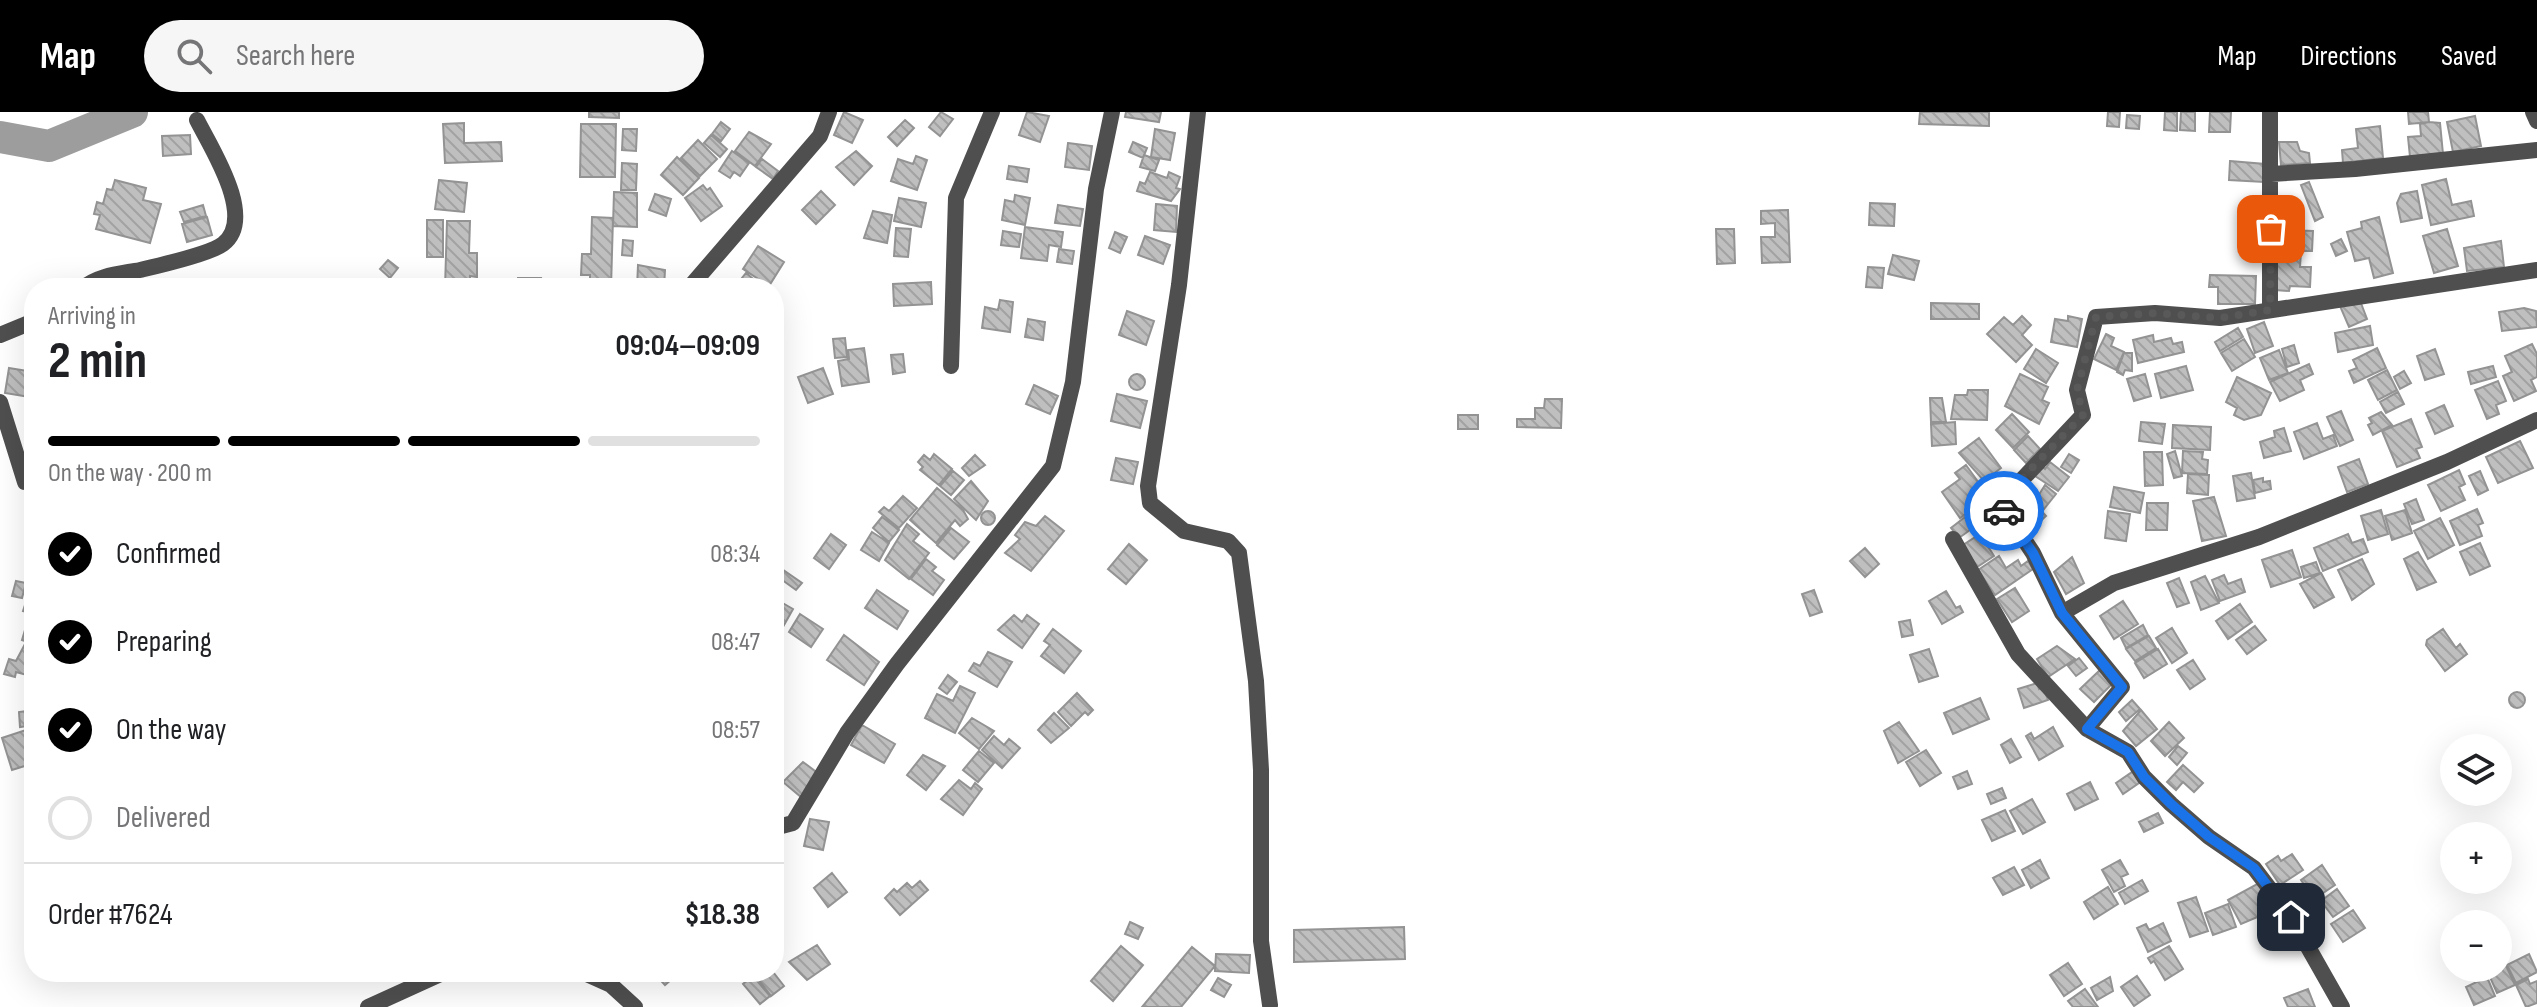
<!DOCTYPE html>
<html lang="en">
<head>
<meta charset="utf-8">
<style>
  :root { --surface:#fff; --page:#f6f6f6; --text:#202124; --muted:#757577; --line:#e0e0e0; --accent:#000 }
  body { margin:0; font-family:"Sofia Sans Condensed",sans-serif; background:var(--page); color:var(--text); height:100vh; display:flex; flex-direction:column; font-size:30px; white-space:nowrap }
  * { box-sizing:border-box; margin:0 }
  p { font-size:26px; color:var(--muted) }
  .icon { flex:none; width:44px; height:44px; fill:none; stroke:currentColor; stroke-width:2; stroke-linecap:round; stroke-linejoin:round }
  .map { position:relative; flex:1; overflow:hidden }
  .sheet { position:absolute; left:24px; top:166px; width:760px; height:704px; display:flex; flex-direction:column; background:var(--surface); border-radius:32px; box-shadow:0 8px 32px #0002 }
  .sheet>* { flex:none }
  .tools { position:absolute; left:2440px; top:622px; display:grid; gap:16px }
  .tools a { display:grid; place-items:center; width:72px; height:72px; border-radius:50%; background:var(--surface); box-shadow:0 8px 32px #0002; font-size:40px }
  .pin { position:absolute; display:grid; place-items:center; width:68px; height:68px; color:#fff; margin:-34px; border-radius:16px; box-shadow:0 4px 12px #0006 }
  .courier { position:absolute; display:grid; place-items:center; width:80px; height:80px; margin:-40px; border:6px solid #1a73e8; border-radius:50%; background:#fff; color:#222; box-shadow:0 2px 10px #0007 }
  .summary em { font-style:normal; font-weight:700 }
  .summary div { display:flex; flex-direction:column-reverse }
  .summary { display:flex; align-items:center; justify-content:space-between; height:136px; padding:0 24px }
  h1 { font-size:52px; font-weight:700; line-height:60px }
  .bar { display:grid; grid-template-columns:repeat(4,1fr); gap:12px 8px; align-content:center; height:96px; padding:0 24px }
  .bar i { height:10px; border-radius:6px; background:var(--line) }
  .bar .selected { background:var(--accent) }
  .bar p { grid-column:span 4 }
  .line { display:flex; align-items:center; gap:20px; padding:0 24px; border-top:2px solid var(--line) }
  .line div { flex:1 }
  ol { padding:0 24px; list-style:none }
  li { display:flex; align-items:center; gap:24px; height:88px }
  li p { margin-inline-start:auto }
  li .icon { padding:8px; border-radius:50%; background:var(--accent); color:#fff; stroke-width:4 }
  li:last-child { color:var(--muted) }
  li i { width:44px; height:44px; border:4px solid var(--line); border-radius:50% }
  header { display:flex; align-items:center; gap:48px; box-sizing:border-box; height:112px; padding:0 40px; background:var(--accent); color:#fff }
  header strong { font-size:38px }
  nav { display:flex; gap:44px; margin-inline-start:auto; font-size:28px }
  .search { width:560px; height:72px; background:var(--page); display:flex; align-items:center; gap:20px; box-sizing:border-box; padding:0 28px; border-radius:44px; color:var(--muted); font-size:30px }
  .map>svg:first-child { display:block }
</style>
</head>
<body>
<header>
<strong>Map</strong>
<div class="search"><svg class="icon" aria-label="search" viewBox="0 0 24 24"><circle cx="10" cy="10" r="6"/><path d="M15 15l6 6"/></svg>Search here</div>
<nav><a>Map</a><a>Directions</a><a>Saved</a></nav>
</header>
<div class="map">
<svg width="2537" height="895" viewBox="0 0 2537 895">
  <defs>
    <pattern id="building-back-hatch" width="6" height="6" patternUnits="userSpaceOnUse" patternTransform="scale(2)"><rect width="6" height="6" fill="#bfbfbf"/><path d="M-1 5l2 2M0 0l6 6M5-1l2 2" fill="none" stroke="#a2a2a2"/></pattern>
  </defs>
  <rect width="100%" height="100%" fill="#fff"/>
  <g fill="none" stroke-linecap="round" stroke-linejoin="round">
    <path stroke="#9d9d9d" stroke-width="32" d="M0,25L49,34L132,0"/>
  </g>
  <path fill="url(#building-back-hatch)" stroke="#939393" stroke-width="2" d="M589,0H619V6L589,5Z
    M844,0L863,8L852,31L834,23Z
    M941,0L953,7L940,24L929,15Z
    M1027,0L1049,4L1040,30L1019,23Z
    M1126,0H1161L1159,10L1125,5Z
    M1920,0H1989V14L1919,12Z
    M2108,0H2120L2119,15L2107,14Z
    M2165,0H2177V19L2164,18Z
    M2181,0H2195V19L2180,18Z
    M2210,0H2231L2230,20H2209Z
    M2408,0H2428L2429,10L2409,12Z
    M2127,3L2140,4L2139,17L2126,16Z
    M2475,4L2481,34L2453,40L2447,10Z
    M905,8L914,16L897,34L888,25Z
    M721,10L730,17L721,29L712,22Z
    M2429,10L2440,11L2443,42L2410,45L2408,25L2421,24L2420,12Z
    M464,11V31L501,30L502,49L445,51L443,12Z
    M581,12H616L615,65H580Z
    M2380,14L2383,46L2343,51L2342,38L2358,36L2356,17Z
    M623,17H637L636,39L622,38Z
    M1155,17L1175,21L1170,48L1151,45Z
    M749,20L771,32L755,54L735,39Z
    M190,23L191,42L163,44L162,24Z
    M711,23L727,37L720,45L704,31Z
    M698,28L717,47L700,64L681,46Z
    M1133,30L1147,36L1143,46L1129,40Z
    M2279,30H2297L2300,39L2309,41L2310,51L2281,53Z
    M1068,31L1092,34L1089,58L1065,55Z
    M732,39L749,51L740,64L734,60L730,66L719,59Z
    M856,39L872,54L854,73L836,55Z
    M1144,43L1159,48L1155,59L1140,55Z
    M916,44L927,48L917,78L891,69L898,47L913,52Z
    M677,45L699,66L683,83L661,63Z
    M762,47L778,59L773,67L756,55Z
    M2230,49L2265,52L2264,70L2229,68Z
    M622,51L637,52L636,78H621Z
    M1009,54L1029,57L1027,70L1007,67Z
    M1150,60L1167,66L1169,60L1180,65L1176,76L1180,77L1171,89L1137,79L1140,70L1145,72Z
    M2446,67L2452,93L2471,89L2474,104L2431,113L2422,73Z
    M115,68L146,76L143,88L161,92L150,131L96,117L100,103L94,102L97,90L103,92L107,77L112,78Z
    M439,68L467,71L464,100L435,97Z
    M2309,70L2323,105L2315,109L2301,73Z
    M703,73L707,78L710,76L722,94L701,109L685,86Z
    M821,79L835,93L816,112L802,98Z
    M2417,79L2422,106L2401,110L2397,91L2401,82Z
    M614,80L637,81V115L613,114Z
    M655,82L671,87L666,104L649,98Z
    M1015,83L1030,86L1025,113L1002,108L1005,88L1014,90Z
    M899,86L926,91L921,115L894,109Z
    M1870,91L1895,92L1894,114L1869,113Z
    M1156,92L1177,94L1176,120L1154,118Z
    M203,93L206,104L184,110L180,100Z
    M1058,93L1083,97L1080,114L1055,111Z
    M2276,93H2291V98H2302L2303,116L2277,117Z
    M1788,98L1790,150L1762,151L1761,125H1775V111L1761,112V99Z
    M873,99L892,103L887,131L864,126Z
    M207,105L212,123L187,130L182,112Z
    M592,105L613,106L611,176H590V163H581L582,142H591Z
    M2379,105L2393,161L2374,166L2369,146L2355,149L2347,120L2362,116L2361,110Z
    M427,108H443V145H427Z
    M447,109H470L469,141H477V165L470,164V176H445Z
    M1025,115L1063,120L1061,135L1049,133L1047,149L1021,146Z
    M896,116L911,117L908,145L894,144Z
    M1716,117H1734L1735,151L1717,152Z
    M2447,117L2458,154L2434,161L2423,124Z
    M2288,118L2313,119L2312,139L2287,138Z
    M1003,119L1021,122L1019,135L1001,133Z
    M1115,120L1127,125L1120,141L1109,136Z
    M1145,124L1170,133L1163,152L1138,143Z
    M2341,127L2347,139L2336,144L2331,132Z
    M623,128L633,129L632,144L622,143Z
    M2501,129L2504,155L2467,159L2464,136Z
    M758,134L784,150L769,174L743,157Z
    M1059,137L1074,139L1072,152L1057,150Z
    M2277,140H2301L2300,155H2311L2310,175L2290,174L2289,179L2275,178Z
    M1893,143L1919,149L1914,168L1888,162Z
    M388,148L398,156L390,166L380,157Z
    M638,153L665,158L664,176H637Z
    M1868,155L1884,156L1882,176L1866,175Z
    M746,161L764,176H734Z
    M2210,163L2256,164L2255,192H2218V175H2209Z
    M518,166H541L540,174L573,176H487L518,174Z
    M931,170L932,192L894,194L893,172Z
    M2359,186L2367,207L2349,215L2340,194Z
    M1000,188L1013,190L1010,220L982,216L985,195L998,198Z
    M1931,191L1979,192V207H1931Z
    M2524,196L2536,199L2537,215L2502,219L2499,200Z
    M1127,199L1154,209L1146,233L1119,223Z
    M2022,204L2031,213L2022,223L2032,233L2016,250L1987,222L2004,205L2013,213Z
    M2068,204L2082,207L2077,235L2051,230L2055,207L2068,209Z
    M1028,207L1045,210L1043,228L1025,225Z
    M2264,210L2273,234L2255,241L2247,217Z
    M2370,214L2373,233L2338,240L2335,221Z
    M2238,216L2243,225L2220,239L2215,230Z
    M2106,222L2114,226L2111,234L2124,240L2116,258L2094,247Z
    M2153,223L2154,230L2171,226L2173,232L2182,230L2184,240L2138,251L2133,228Z
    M845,226L847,245L835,246L833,227Z
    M2244,227L2255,245L2232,259L2221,241Z
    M2532,232L2537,242V265L2531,268L2536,279L2514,289L2503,264L2512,260L2505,244Z
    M2294,233L2299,251L2287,255L2282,237Z
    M864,236L869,270L842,274L838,249L849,247L848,238Z
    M2377,236L2386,256L2354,271L2349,259L2357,256L2353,248Z
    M2036,237L2058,251L2046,271L2024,257Z
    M2435,237L2444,262L2425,268L2417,244Z
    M2279,238L2288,261L2269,268L2260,246Z
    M2124,241H2132V259L2125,258L2123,263L2117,260Z
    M903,242L905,260L893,262L891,243Z
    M2309,252L2313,262L2300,268L2304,278L2280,289L2270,270Z
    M2186,254L2193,278L2161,286L2155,262Z
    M2493,254L2496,265L2471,272L2468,260Z
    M9,256L34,260L30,285L5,281Z
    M823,256L833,282L808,291L798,265Z
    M2387,258L2397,278L2378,288L2368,268Z
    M2404,259L2411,271L2400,277L2394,265Z
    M2020,262L2048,275L2042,288L2049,291L2039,312L2005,294Z
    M2145,262L2151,284L2134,289L2127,267Z
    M1129 270a8 8 0 1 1 16 0a8 8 0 1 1-16 0Z
    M2237,265L2271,281L2261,303L2244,308L2234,303L2237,296L2226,290Z
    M2498,269L2506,289L2496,293L2499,302L2487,307L2475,278Z
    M1034,273L1058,284L1050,302L1026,292Z
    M1968,278H1988L1987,308L1951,307L1955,283H1967Z
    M2398,280L2404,292L2386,301L2380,290Z
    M1117,282L1147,289L1140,316L1111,309Z
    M1930,286H1942L1946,310H1931Z
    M1545,287H1562L1561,316L1517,315V307H1535V296H1544Z
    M2444,293L2453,314L2435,322L2426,301Z
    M2341,299L2353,328L2340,334L2327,305Z
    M2381,300L2392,313L2373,323L2368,313L2372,311L2369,306Z
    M2012,302L2029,320L2013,336L1996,318Z
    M1458,303H1478V317H1458Z
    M2411,307L2422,335L2416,337L2420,346L2397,355L2382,319Z
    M1955,310L1956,332L1932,334L1931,312Z
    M2141,310L2165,312L2162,332L2139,329Z
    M2317,311L2323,327L2333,323L2337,334L2304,347L2294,320Z
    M2173,313L2211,315L2210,338L2172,336Z
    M2284,316L2291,339L2264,346L2260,330L2275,325L2274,319Z
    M2028,324L2040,337L2026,351L2014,338Z
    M1979,326L2001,356L1984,369L1959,341Z
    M2520,329L2533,356L2498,371L2486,345Z
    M2175,339L2182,364L2174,366L2167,342Z
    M2183,339L2203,340L2202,347L2208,348L2207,362L2182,361Z
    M2144,340H2162L2163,373L2145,374Z
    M934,342L952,357L939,373L920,358L923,355L918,350L924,343L930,348Z
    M2069,342L2079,348L2071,361L2061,355Z
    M975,343L985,353L969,364L962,356Z
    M1116,346L1138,350L1133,372L1111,368Z
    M2359,347L2368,372L2347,380L2338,355Z
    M2050,350L2069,365L2058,379L2032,362L2039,352L2045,357Z
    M1966,353L1989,385L1960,406L1942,380L1960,367L1955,361Z
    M2459,358L2465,372L2459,375L2465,388L2441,399L2428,373Z
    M953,359L964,368L951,383L940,374Z
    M2480,359L2488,378L2478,383L2469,364Z
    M2251,361L2255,386L2237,389L2233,364Z
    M2188,362L2209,363L2208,383L2187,381Z
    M2263,366V370L2270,369L2271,377L2255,381L2253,368Z
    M971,369L988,389L976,408L954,387Z
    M2045,373L2056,382L2044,397L2035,389Z
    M2114,375L2144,381L2140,401L2110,395Z
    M937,376L963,398L968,407L960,414L955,408L936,431L910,408Z
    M2021,377L2046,404L2032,417L2007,390Z
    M903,384L917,396L899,416L879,400L884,395L889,399Z
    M2214,385L2226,424L2202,429L2193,389Z
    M2416,387L2424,408L2412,412L2404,392Z
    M1992,388L2001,407L1984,422L1970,405Z
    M2147,391H2168L2167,418H2146Z
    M2477,397L2483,411L2478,413L2482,424L2460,433L2450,409Z
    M2381,398L2388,422L2368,428L2361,404Z
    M2405,398L2412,421L2392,428L2385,404Z
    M981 406a7 7 0 1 1 14 0a7 7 0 1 1-14 0Z
    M2108,399L2130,402L2126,429L2105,426Z
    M1045,404L1064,419L1031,459L1005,441L1020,427L1015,423L1025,410L1036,414Z
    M882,405L899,418L889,430L873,416Z
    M1965,405L1970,418L1959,426L1951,416Z
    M2440,406L2454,433L2428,447L2414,419Z
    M907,412L919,422L913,429L929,441L909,467L885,448Z
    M951,416L969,430L954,447L937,433Z
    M872,420L889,431L879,449L861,438Z
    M831,422L846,433L829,457L814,446Z
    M1980,422L1994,444L1977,455L1963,433Z
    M2348,422L2352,431L2363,427L2368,440L2323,459L2314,436Z
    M2480,431L2490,454L2470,463L2460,440Z
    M1129,432L1147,448L1126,472L1108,457Z
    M1865,436L1879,452L1865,465L1850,449Z
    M2292,438L2301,465L2271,475L2262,448Z
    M2418,440L2436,470L2417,478L2404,447Z
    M1999,444L2006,456L2018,448L2021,454L2028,449L2033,457L1995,483L1978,458Z
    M2072,445L2084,471L2066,482L2054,460Z
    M926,447L936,455L932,459L944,468L933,483L911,467Z
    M2362,447L2374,472L2352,488L2338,458Z
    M2316,450L2320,461L2304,466L2301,455Z
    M779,455L802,471L796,478L774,462Z
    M2321,461L2334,485L2314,496L2300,472Z
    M2224,463L2228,472L2241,467L2245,480L2220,489L2212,468Z
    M2205,464L2219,491L2201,498L2191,470Z
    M2179,466L2189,491L2177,495L2167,471Z
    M16,469L26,471L22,486L12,484Z
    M2015,476L2029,499L2012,510L1997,487Z
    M877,478L908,499L897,517L865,496Z
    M1814,478L1822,500L1810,504L1802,482Z
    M1946,479L1956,496L1960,494L1963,500L1942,512L1929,489Z
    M774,486L793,497L783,515L774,510Z
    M2123,489L2138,512L2114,527L2100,504Z
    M2240,492L2252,510L2228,527L2216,509Z
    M25,493L34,496V532L22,528L30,501L23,499Z
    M800,502L823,517L811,535L789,520Z
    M1014,503L1022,510L1027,503L1039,512L1022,536L998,518Z
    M1910,508L1913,523L1902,525L1899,510Z
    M2143,513L2148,523L2126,536L2121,526Z
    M2255,514L2266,528L2247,542L2236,528Z
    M2172,516L2187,541L2172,551L2156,526Z
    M1053,517L1081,539L1064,561L1041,544L1050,533L1044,529Z
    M2443,517L2456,536L2460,532L2467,542L2445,559L2426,533L2427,528Z
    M844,523L879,550L864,573L827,548Z
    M2149,524L2156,536L2135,549L2126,537Z
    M25,532L34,535V565L16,560L15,565L4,562L9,547L16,549Z
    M2057,534L2075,547L2048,565L2037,547Z
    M1929,537L1938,564L1919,570L1910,543Z
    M2158,537L2167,552L2144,566L2135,551Z
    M988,540L1012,550L997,575L969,559L974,551L980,554Z
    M2079,546L2087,556L2076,564L2068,554Z
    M2193,548L2205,567L2190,577L2177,558Z
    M2100,558L2113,571L2094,590L2080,577Z
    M948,563L957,570L947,582L939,576Z
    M2037,571L2039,577L2043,575L2048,588L2024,596L2018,577Z
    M960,574L975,581L955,621L925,606L937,582L953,589Z
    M2509 588a8 8 0 1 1 16 0a8 8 0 1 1-16 0Z
    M1077,581L1093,598L1088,603L1085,600L1071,614L1058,600Z
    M1980,586L1989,607L1953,622L1944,601Z
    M2132,588L2140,597L2126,609L2119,600Z
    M34,598V613L20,615L19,600Z
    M2141,598L2157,617L2136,634L2123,619Z
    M1054,601L1069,616L1051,631L1038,618Z
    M972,606L994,619L979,637L959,621Z
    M1899,610L1919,639L1898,651L1884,619Z
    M2169,610L2184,626L2165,644L2151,629Z
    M862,613L895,632L884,651L851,633Z
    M2053,615L2063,634L2039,648L2026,624L2031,621L2034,627Z
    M29,617L34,635V642L29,644L31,652L12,658L2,626Z
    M994,624L1004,633L1009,627L1020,636L1002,656L982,638Z
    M2011,627L2021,645L2010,651L2001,633Z
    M2178,634L2187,641L2177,653L2169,645Z
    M1926,638L1941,661L1920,674L1906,650Z
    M979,639L994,651L978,670L963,658Z
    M923,643L945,654L926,678L907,663Z
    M803,650L819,662L801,685L783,670Z
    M2183,653L2203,671L2194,680L2183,670L2176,678L2167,670Z
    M2135,658L2142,669L2123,682L2116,671Z
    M1967,659L1972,672L1958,677L1953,665Z
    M959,668L971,677L975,671L982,677L963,703L941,687Z
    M2090,670L2098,687L2075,698L2067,682Z
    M2002,676L2006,686L1991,692L1987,682Z
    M2032,687L2045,710L2023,722L2010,699Z
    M2005,698L2015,719L1992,729L1982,708Z
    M2158,701L2163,711L2144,720L2139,710Z
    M810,707L829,710L823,738L804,734Z
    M2292,742L2303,758L2280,773L2266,752L2278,744L2281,749Z
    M2040,748L2049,766L2031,776L2022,758Z
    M2120,748L2128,762L2121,765L2125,774L2114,780L2102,758Z
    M2322,753L2335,773L2314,787L2301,768Z
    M2014,755L2024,773L2003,783L1993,766Z
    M832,761L847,780L828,795L814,776Z
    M2142,768L2148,779L2125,792L2119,781Z
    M920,769L928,778L900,803L885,786L894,777L897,780L907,771L912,776Z
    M2259,771L2274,798L2241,812L2228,788Z
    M2108,775L2118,792L2094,807L2084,790Z
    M2337,777L2349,794L2333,805L2321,789Z
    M2196,785L2208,819L2190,825L2178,791Z
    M2228,792L2236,815L2213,823L2205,801Z
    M2353,798L2365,816L2343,830L2331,812Z
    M1130,810L1143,816L1138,827L1125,822Z
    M2163,811L2171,829L2148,840L2137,816L2146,812L2149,818Z
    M1404,815L1405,847L1294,850V818Z
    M817,833L830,852L807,868L789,850Z
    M1121,834L1143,853L1113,889L1091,869Z
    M2169,834L2183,857L2165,868L2154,849L2151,851L2148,846Z
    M1192,835L1215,854L1181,895H1142Z
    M1216,842L1250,843L1249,861L1215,859Z
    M2529,842L2537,860L2516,871L2507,853Z
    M2501,843L2515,873L2497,881L2486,856H2498V844Z
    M2068,851L2082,872L2064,884L2050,863Z
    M653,860H680L665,873Z
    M758,860H773L784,874L771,884L755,863Z
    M753,864L770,884L760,892L743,872Z
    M2137,864L2150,883L2134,894L2121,875Z
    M2110,865L2113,879L2097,888L2091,876Z
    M2487,865L2495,884L2474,893L2466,875Z
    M1218,866L1231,873L1224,885L1211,878Z
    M2528,867L2530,872L2537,869V891L2526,895L2516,873Z
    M2085,877L2098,895H2073L2068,889Z
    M2308,877L2315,895H2288L2284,886Z"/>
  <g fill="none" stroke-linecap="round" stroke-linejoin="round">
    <path stroke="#4f4f4f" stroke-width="16" d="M1198,0L1179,173L1148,374L1150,391L1184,419L1228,429L1239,441L1256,569L1261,658V829L1270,893
      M2533,0L2537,9
      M2271,62L2355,57L2537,38
      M83,176C99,163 119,162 140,158C157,154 210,142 223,132C257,106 211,36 197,8
      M689,176L820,24L829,0
      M2270,198V0
      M0,223L34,209
      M951,254L956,86L992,0
      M0,290L25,370H34
      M1953,427L2018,542L2087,617L2128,640L2144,665L2171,692L2209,725L2254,756L2291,805L2342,895
      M2062,501L2114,471L2259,425L2447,350L2537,308
      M2087,617L2122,575L2062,501L2033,441L2000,391L2083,303L2077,278L2096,205L2155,201L2220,206L2537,158
      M774,716L793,711L847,621L897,552L1053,354L1073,270L1096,77L1112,0
      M582,860L611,873L635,895
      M368,895L445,860"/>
  </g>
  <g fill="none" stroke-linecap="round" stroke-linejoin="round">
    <path stroke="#595959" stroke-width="8" stroke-dasharray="0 14.4" d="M2004,399L2000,391L2003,386L2083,303L2077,278L2096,205L2155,201L2220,206L2270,198L2271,117"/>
    <path stroke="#1a73e8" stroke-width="10" d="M2004,399L2033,441L2062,501L2122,575L2087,617L2128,640L2144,665L2171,692L2209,725L2254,756L2291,805"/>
  </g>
</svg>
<div class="tools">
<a><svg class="icon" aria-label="layers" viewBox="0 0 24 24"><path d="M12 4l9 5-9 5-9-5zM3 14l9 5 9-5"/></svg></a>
<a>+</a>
<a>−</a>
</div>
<div class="pin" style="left:2271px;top:117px;background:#ea580c"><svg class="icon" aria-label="bag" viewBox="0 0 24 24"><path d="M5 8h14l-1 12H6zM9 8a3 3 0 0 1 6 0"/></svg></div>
<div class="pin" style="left:2291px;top:805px;background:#1f2937"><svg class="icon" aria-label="home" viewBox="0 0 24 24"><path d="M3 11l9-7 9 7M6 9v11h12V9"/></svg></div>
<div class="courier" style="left:2004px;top:399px"><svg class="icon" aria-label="car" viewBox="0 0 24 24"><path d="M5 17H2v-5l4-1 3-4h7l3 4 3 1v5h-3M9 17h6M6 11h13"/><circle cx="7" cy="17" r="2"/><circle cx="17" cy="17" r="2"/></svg></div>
<section class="sheet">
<div class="summary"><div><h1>2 min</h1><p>Arriving in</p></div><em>09:04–09:09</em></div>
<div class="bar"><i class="selected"></i><i class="selected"></i><i class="selected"></i><i></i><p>On the way · 200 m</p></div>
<ol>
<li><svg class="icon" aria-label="check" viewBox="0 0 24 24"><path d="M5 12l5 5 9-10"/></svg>Confirmed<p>08:34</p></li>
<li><svg class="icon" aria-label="check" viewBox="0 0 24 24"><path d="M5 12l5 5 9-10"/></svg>Preparing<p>08:47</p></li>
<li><svg class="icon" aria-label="check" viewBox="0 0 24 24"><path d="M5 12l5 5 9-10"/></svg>On the way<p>08:57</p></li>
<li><i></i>Delivered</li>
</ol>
<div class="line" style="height:104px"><div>Order #7624</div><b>$18.38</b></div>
</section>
</div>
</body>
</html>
